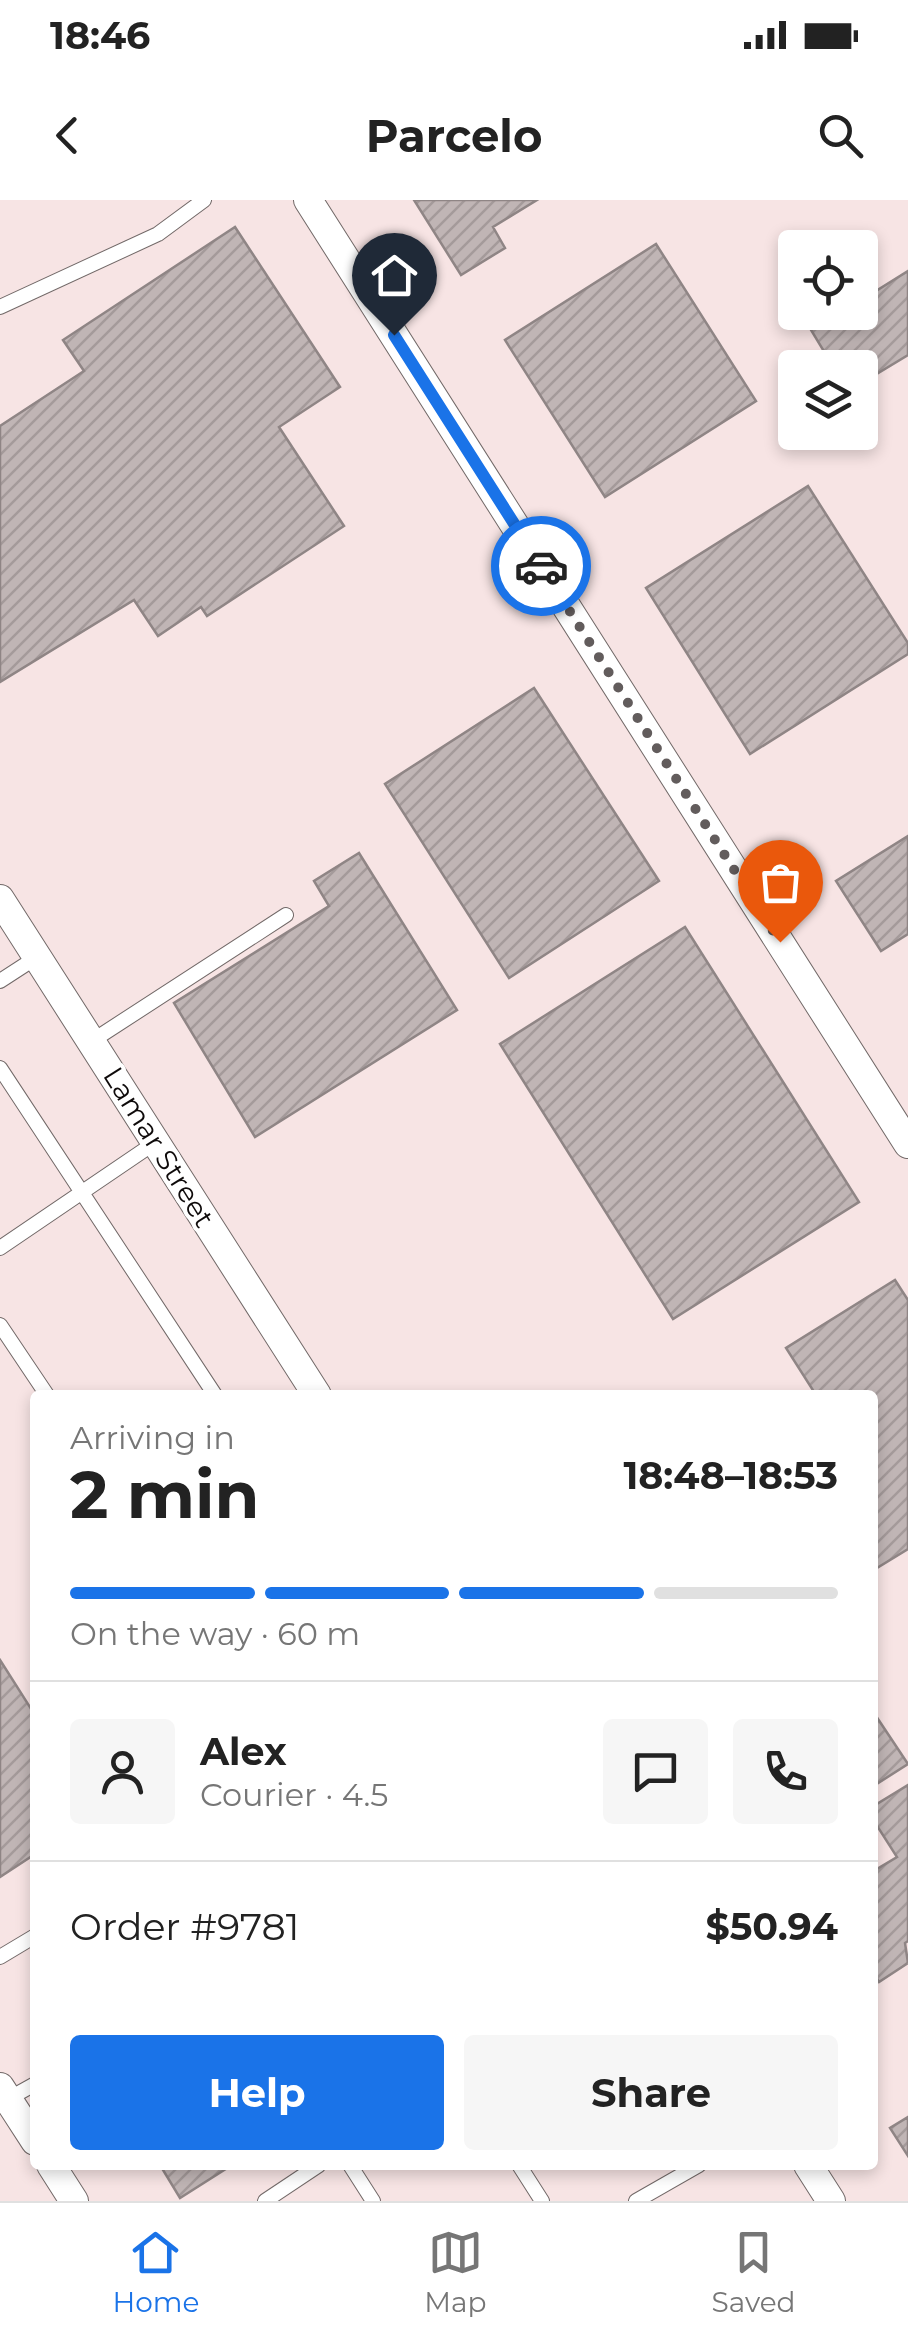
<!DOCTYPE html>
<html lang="en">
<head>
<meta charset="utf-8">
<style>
  :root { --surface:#fff; --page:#f6f6f6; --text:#222; --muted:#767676; --line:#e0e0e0; --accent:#1a73e8 }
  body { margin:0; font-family:Montserrat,sans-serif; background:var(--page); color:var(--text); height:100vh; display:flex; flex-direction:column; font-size:38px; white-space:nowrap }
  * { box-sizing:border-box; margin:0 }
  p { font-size:32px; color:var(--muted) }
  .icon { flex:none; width:55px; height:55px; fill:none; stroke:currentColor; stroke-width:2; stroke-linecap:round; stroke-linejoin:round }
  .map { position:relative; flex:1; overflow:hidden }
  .side { position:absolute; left:30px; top:1190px; width:848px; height:780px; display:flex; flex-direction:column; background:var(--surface); border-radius:10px; box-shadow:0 5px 15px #0003 }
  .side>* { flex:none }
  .buttons { position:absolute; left:778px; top:30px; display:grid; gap:20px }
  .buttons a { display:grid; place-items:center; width:100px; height:100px; border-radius:10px; background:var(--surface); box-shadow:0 5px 15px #0003; font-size:50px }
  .pin { position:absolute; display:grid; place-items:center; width:85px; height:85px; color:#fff; margin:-102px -42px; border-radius:50% 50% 50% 0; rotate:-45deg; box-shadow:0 0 10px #0007 }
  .pin .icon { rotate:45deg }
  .courier { position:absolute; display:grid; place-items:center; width:100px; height:100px; margin:-50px; border:8px solid #1a73e8; border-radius:50%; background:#fff; color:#222; box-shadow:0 2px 12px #0007 }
  .head em { font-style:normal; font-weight:700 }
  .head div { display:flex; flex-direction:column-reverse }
  .head { display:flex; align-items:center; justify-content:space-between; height:170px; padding:0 40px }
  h1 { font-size:65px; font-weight:700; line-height:75px }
  .bar { display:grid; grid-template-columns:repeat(4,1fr); gap:15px 10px; align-content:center; height:120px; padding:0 40px }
  .bar i { height:12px; border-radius:8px; background:var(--line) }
  .bar .current { background:var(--accent) }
  .bar p { grid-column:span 4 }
  .line { display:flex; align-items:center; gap:25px; padding:0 40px; border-top:2px solid var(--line) }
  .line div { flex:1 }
  .round { display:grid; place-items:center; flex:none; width:105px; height:105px; border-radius:10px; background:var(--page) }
  .action { display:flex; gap:20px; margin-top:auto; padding:20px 40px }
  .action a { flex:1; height:115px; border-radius:10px; background:var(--accent); color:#fff; font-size:40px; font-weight:700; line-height:115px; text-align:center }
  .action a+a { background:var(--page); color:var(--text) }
  .status { display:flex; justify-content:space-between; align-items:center; height:70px; padding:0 50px; background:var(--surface); direction:ltr }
  .status svg { height:28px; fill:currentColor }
  header { display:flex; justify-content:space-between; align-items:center; height:130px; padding:0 40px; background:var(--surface); font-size:45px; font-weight:700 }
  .tabs { display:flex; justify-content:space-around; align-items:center; height:140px; border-top:2px solid var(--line); background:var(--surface); font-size:28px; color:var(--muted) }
  .tabs a { display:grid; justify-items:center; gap:5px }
  .tabs .current { color:var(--accent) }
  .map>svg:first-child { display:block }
</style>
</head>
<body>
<div class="status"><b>18:46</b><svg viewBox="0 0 49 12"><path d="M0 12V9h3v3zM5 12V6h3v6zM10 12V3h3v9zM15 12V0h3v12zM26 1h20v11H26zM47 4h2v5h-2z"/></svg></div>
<header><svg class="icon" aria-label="back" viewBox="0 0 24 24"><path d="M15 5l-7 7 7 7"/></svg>Parcelo<svg class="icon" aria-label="search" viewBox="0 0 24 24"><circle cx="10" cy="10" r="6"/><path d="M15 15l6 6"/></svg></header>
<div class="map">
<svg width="908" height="2001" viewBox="0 0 908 2001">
  <defs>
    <pattern id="building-hatch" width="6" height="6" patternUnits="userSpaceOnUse" patternTransform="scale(2.5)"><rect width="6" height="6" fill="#c0b5b5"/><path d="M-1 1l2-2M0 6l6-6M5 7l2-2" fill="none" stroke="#a49a9a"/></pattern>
  </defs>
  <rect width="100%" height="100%" fill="#fff4f3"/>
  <path fill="#f7e4e4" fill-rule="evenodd" d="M0,0H908V2001H0ZM795,48H860V112H795ZM795,168H860V232H795ZM35,1195H872V1965H35Z"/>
  <path fill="url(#building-hatch)" stroke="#8f8585" stroke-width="2.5" d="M414,0H537L493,27L505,48L461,75Z
    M235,27L340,187L279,227L344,326L207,416L201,407L158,436L134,400L0,482V226L84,171L63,140Z
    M656,44L756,201L605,297L505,140Z
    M908,71V155L860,184V168H834L811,130L841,112H860V101Z
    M808,286L908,443V454L750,554L646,388Z
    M534,488L659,681L509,778L385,584Z
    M908,636V734L881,751L836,681Z
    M359,653L457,810L255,937L174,803L329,706L314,681Z
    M685,727L859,1002L673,1119L500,844Z
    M895,1080L908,1100V1349L872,1371V1195H816L786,1148Z
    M0,1460L35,1515V1654L0,1677Z
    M872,1510L908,1564L872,1587Z
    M908,1585V1741L905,1743L908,1763L879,1782L872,1771V1672L897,1657L872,1618V1607Z
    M908,1917V1956L890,1928Z
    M160,1965H232L180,1998Z"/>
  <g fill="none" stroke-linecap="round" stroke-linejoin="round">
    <defs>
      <path id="lane" d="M0,107L158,34L204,0
        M0,781L37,757
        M92,841L286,715
        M0,868L215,1195
        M0,1048L156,942
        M0,1125L47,1195
        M0,1757L35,1736
        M8,1899L35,1884
        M350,1965L373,2001
        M519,1965L542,2001
        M265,2001L319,1965
        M636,2001L699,1965"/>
      <path id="street" d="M308,0L908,944
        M0,699L317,1195
        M0,1887L35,1941
        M51,1965L74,2001
        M808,1965L831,2001"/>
    </defs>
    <use href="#lane" stroke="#726968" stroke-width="16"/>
    <use href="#street" stroke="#726968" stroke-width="30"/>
    <use href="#lane" stroke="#fff" stroke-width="14"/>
    <use href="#street" stroke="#fff" stroke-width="28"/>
  </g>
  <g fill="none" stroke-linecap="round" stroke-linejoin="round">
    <path stroke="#625c5c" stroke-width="10" stroke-dasharray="0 18" d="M541,366L780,742"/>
    <path stroke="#1a73e8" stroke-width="12" d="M394,135L541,366"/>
  </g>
  <g text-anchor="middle" stroke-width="8" stroke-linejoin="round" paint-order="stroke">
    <g font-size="28" fill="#0e0a0a" stroke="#fff">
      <text transform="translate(159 947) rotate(58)" y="10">Lamar Street</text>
    </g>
  </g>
</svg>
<div class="buttons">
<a><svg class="icon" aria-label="locate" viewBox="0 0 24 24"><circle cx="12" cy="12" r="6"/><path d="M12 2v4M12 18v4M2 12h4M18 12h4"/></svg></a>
<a><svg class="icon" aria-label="layers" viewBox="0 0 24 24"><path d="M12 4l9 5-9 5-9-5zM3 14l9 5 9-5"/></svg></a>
</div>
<div class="pin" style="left:780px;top:742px;background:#ea580c"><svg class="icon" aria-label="bag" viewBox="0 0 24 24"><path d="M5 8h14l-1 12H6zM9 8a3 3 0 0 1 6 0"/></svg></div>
<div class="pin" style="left:394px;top:135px;background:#1f2937"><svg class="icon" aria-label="home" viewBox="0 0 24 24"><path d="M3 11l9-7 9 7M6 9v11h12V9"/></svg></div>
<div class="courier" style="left:541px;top:366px"><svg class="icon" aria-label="car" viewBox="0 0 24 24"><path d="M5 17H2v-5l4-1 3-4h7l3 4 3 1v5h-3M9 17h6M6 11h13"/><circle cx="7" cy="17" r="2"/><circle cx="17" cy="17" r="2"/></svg></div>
<section class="side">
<div class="head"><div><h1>2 min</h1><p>Arriving in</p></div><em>18:48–18:53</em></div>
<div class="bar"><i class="current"></i><i class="current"></i><i class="current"></i><i></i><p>On the way · 60 m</p></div>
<div class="line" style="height:180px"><a class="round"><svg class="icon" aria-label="person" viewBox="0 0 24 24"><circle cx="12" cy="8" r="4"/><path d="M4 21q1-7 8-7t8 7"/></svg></a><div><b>Alex</b><p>Courier · 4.5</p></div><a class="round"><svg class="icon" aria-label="chat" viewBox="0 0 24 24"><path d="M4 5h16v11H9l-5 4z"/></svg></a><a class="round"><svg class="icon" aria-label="phone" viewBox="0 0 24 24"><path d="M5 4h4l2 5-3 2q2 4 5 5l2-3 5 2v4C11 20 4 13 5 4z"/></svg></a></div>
<div class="line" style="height:130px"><div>Order #9781</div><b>$50.94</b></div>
<div class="action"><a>Help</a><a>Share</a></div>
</section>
</div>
<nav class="tabs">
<a class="current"><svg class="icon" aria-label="home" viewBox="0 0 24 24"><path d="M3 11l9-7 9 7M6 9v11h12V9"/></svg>Home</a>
<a><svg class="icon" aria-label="map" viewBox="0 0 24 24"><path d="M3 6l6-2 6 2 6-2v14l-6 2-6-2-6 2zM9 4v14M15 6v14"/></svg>Map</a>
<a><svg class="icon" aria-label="saved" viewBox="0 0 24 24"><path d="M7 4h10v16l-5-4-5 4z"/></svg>Saved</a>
</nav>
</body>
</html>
